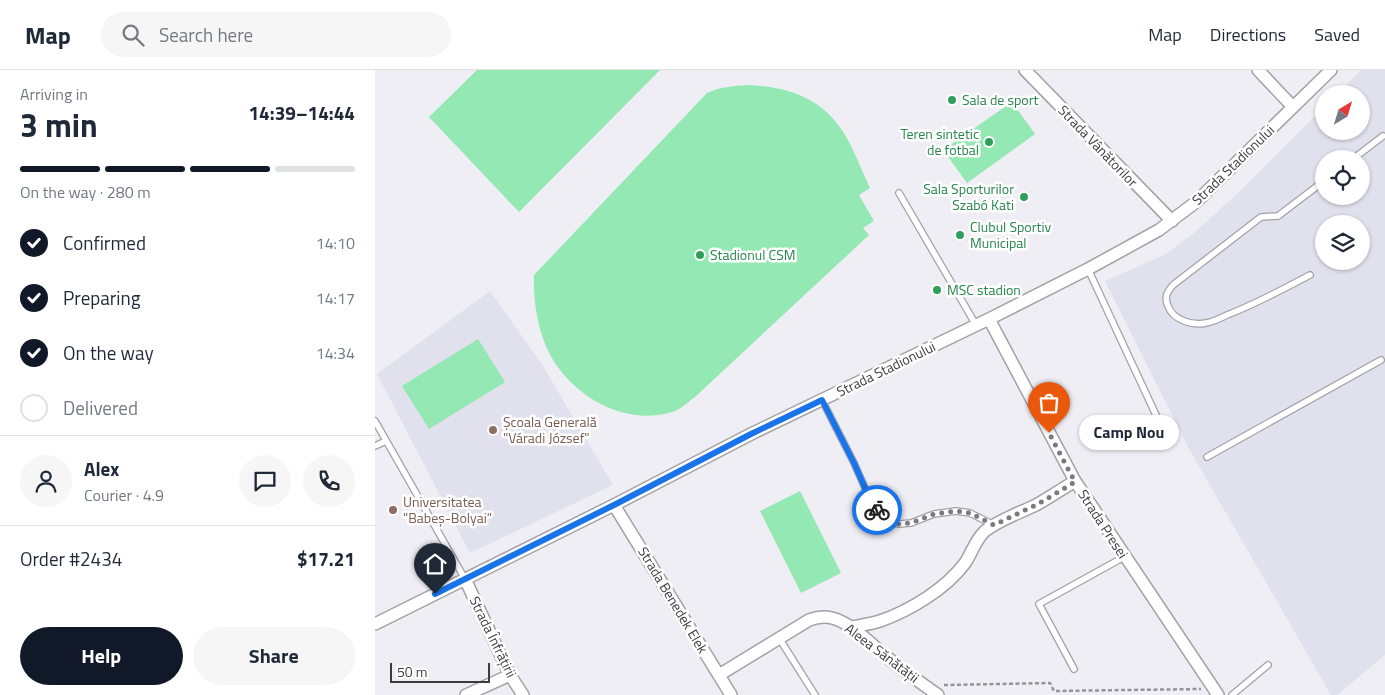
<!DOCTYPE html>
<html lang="en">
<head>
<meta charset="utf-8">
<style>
  :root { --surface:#fff; --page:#f6f6f7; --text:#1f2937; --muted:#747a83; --line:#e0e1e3; --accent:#111827 }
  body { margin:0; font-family:"Titillium Web",sans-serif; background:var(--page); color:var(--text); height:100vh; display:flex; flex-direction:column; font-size:19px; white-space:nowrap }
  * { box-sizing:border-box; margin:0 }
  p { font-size:16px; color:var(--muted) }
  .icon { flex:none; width:28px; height:28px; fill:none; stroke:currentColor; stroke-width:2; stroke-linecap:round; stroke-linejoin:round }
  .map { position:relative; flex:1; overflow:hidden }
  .side { display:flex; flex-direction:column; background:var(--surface); width:375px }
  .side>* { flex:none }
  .needle { width:32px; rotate:38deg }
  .controls { position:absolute; left:940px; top:15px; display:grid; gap:10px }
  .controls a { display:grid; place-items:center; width:55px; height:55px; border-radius:50%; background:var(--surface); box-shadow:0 1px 4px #0004; font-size:25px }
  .scale { position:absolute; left:15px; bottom:12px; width:100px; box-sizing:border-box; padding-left:5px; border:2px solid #3c3b3e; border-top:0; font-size:14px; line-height:18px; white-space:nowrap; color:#3c3b3e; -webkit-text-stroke:4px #fff; paint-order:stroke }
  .pin { position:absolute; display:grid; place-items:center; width:42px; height:42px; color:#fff; margin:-51px -21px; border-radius:50% 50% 50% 0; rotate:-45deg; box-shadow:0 0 5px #0007 }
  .pin .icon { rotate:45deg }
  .courier { position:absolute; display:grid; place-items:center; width:50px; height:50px; margin:-25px; border:4px solid #1a73e8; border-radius:50%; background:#fff; color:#222; box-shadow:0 1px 6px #0007 }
  .bubble { position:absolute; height:35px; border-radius:18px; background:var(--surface); box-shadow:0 1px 4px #0004; font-size:16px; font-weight:700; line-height:35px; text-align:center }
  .head em { font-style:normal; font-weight:700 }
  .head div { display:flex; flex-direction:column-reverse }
  .head { display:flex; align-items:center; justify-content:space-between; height:85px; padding:0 20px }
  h1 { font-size:32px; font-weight:700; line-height:38px }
  .bar { display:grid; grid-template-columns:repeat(4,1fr); gap:8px 5px; align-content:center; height:60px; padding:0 20px }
  .bar i { height:6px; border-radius:4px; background:var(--line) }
  .bar .current { background:var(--accent) }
  .bar p { grid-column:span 4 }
  .line { display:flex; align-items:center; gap:12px; padding:0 20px; border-top:1px solid var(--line) }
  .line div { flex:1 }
  .round { display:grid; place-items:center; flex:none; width:52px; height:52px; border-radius:26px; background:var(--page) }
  ol { padding:0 20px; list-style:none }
  li { display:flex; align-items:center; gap:15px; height:55px }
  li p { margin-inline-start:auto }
  li .icon { padding:5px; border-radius:50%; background:var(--accent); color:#fff; stroke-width:4 }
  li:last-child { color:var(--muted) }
  li i { width:28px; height:28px; border:2px solid var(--line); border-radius:50% }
  .action { display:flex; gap:10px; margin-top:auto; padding:10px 20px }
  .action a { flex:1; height:58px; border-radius:30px; background:var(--accent); color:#fff; font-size:20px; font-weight:700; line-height:58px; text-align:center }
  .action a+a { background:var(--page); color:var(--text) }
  header { display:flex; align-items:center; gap:30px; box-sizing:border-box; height:70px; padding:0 25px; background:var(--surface); border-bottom:1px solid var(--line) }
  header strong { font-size:24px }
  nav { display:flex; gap:28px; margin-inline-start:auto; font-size:18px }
  .search { width:350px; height:45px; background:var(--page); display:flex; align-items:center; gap:12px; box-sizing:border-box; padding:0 18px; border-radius:28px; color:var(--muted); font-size:19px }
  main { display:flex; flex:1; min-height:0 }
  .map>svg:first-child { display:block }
</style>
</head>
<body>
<header>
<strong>Map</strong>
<div class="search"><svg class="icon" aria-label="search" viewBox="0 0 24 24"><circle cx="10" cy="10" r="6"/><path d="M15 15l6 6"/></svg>Search here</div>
<nav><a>Map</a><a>Directions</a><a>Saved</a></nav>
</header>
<main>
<section class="side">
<div class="head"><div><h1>3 min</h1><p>Arriving in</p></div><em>14:39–14:44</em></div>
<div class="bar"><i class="current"></i><i class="current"></i><i class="current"></i><i></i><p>On the way · 280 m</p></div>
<ol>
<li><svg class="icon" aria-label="check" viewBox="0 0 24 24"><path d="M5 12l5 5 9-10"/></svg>Confirmed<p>14:10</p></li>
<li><svg class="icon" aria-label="check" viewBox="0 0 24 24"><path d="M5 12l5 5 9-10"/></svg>Preparing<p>14:17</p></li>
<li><svg class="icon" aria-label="check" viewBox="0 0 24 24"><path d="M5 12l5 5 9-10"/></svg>On the way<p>14:34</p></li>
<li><i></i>Delivered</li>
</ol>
<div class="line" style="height:90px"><a class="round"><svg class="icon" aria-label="person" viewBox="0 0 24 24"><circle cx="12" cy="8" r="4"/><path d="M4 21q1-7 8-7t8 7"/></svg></a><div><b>Alex</b><p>Courier · 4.9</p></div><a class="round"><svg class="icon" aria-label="chat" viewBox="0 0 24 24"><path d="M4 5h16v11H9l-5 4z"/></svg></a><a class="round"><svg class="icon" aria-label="phone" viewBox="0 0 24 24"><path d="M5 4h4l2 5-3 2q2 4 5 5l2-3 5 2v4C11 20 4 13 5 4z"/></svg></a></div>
<div class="line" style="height:65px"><div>Order #2434</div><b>$17.21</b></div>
<div class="action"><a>Help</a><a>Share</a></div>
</section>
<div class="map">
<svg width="1010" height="625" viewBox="0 0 1010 625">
  <rect width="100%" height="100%" fill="#efeef4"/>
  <path fill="#e1e0ed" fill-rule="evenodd" d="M986,0H1010V585L962,625H956L813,377L730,211L789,185L818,164L864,122L949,37V61H986V24H962ZM949,89H986V126H949ZM949,154H986V191H949Z
    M115,221L168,296L238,415L95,483L2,304Z"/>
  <path fill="#93e8b3" d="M102,0H285L144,142L54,47Z
    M373,15C420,17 455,32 476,76C483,90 488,104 495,118L484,125L499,151L488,158L494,165L320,327C314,331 308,337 302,340C296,343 289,344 283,345C244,350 205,328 182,296C164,270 158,235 159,205L332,23C345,17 358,16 373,15Z
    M637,32L660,64L592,113L568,80Z
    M103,269L130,312L54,359L27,316Z
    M425,421L466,503L426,523L385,441Z"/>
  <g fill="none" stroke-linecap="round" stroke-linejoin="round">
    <defs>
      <path id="service" d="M978,89L1008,66
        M524,123L601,255
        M713,199L794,373
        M935,205C908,219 881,234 852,245C846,248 838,252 831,253C817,256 798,250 793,236C789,227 792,222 798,215L886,147L903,146L949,111
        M447,330L479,393L498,436L513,452L524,454L536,453L559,444L581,441L595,443L619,455
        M0,351L90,509
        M0,376L11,371
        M832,387L1006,290
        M404,568L440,625
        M699,599L664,534L749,487
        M857,625L893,595"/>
      <path id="minor" d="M650,0L797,151
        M883,0L918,37
        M614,249L700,411L843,625
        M239,435L356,625
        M90,509L135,605L148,625
        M0,554L239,435L376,364L614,249L713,199L784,160L821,132L956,0
        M476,557C486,555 496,554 505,551C534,541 571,519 590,493C597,483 600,470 610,461C624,450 644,443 661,435C674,428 687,419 700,411
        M344,605L434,550C442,547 449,546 457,548C477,553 497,575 513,588C529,601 546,613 563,625
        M91,625L135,605"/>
    </defs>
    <use href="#service" stroke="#a2a2a7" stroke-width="8"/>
    <use href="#minor" stroke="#a2a2a7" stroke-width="14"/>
    <path stroke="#949397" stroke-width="2.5" stroke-dasharray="4 2.5" stroke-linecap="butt" d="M569,615L675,613L679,621L826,619"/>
    <use href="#service" stroke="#fff" stroke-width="5.5"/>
    <use href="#minor" stroke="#fff" stroke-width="11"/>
  </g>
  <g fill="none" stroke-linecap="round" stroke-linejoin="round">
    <path stroke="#7b7a7e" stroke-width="5" stroke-dasharray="0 9" d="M502,440L513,452L524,454L536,453L559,444L581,441L595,443L619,455L663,434L700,412L674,363"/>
    <path stroke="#1a73e8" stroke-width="6" d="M60,524L239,435L376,364L447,330L479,393L498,436L502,440"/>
  </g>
  <g fill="#2e9e5b" stroke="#fff" stroke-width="2">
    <circle cx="577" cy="30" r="5"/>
    <circle cx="614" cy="72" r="5"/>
    <circle cx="649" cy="127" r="5"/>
    <circle cx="585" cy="165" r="5"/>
    <circle cx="325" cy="185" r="5"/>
    <circle cx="562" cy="220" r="5"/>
  </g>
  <g fill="#8d6e63" stroke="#fff" stroke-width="2">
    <circle cx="118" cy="360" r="5"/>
    <circle cx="18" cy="440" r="5"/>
  </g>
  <g text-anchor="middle" stroke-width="5" stroke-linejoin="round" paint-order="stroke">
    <g font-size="14" fill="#27864d" stroke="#fff" text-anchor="start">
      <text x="587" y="35">Sala de sport</text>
      <text x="604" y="69" text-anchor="end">Teren sintetic<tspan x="604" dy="16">de fotbal</tspan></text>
      <text x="639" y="124" text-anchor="end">Sala Sporturilor<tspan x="639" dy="16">Szabó Kati</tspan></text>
      <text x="595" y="162">Clubul Sportiv<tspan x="595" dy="16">Municipal</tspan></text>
      <text x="335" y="190">Stadionul CSM</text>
      <text x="572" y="225">MSC stadion</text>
    </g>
    <g font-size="14" fill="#3c3b3e" stroke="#fff">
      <text transform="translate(723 76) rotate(46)" y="5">Strada Vânătorilor</text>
      <text transform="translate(858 95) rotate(-44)" y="5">Strada Stadionului</text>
      <text transform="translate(511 299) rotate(-26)" y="5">Strada Stadionului</text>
      <text transform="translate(728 454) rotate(57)" y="5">Strada Presei</text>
      <text transform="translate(298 530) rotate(59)" y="5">Strada Benedek Elek</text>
      <text transform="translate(118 567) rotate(64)" y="5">Strada Înfrățirii</text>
      <text transform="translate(507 583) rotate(37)" y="5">Aleea Sănătății</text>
    </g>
    <g font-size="14" fill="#785e54" stroke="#fff" text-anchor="start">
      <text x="128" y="357">Școala Generală<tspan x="128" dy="16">"Váradi József"</tspan></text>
      <text x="28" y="437">Universitatea<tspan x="28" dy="16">"Babeș-Bolyai"</tspan></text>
    </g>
  </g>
</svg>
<div class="controls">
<a><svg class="needle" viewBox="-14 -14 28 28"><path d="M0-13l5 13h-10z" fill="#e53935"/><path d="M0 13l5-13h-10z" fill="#747a83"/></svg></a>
<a><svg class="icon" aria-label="locate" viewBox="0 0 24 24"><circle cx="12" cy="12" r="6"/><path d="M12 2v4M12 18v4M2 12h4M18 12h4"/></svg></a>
<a><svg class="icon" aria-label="layers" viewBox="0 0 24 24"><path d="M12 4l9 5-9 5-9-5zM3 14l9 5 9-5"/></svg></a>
</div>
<div class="scale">50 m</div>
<div class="pin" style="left:674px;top:363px;background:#ea580c"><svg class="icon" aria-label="bag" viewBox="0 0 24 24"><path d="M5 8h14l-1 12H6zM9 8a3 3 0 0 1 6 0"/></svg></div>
<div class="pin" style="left:60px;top:524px;background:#1f2937"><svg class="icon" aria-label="home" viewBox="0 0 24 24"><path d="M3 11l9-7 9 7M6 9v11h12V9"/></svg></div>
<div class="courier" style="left:502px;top:440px"><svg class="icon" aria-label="bike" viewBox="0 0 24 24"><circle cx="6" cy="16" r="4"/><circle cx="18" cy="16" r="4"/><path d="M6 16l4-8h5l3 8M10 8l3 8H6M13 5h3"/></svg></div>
<div class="bubble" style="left:704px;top:345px;width:100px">Camp Nou</div>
</div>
</main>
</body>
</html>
